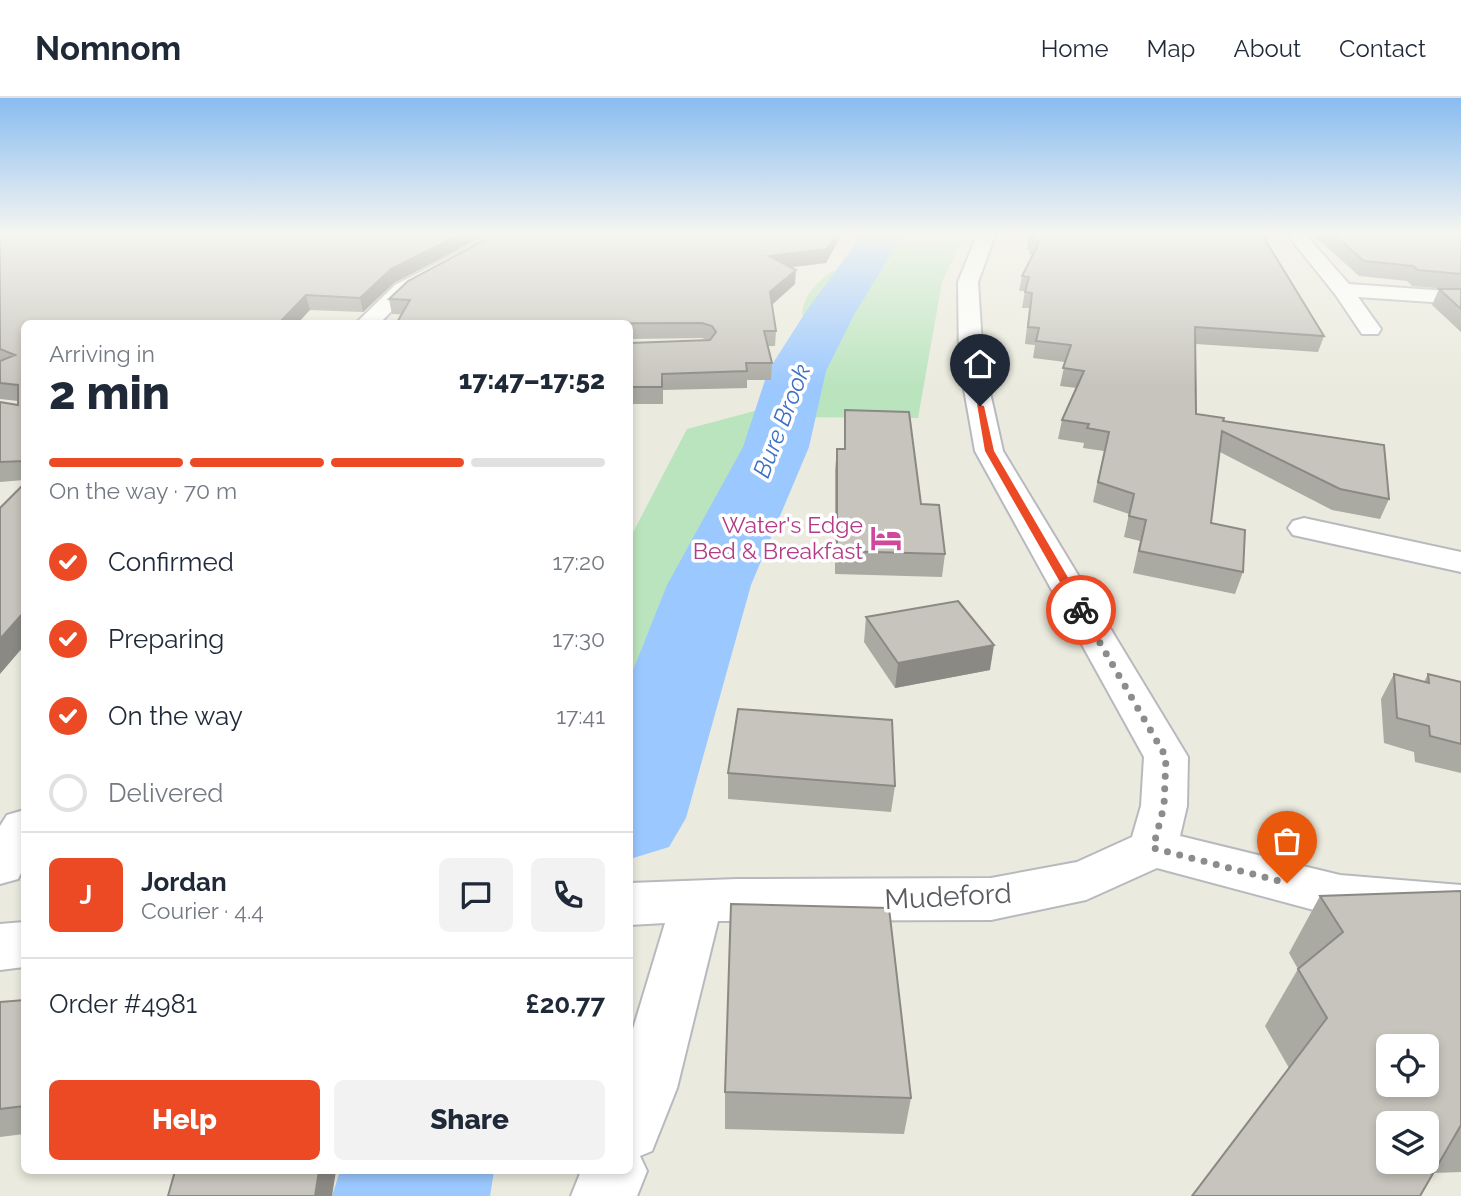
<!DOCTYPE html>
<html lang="en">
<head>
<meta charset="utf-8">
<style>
  :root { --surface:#fff; --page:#f2f2f3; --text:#1f2937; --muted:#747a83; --line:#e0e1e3; --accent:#eb4a25 }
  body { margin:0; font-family:Raleway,sans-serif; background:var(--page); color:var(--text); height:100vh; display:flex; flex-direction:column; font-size:26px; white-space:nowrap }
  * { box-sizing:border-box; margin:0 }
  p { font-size:23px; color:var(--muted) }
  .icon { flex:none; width:38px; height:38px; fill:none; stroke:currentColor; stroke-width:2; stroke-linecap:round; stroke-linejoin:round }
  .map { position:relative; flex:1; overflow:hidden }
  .panel { position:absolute; left:21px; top:222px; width:612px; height:854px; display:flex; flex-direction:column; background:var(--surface); border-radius:10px; box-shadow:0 4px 10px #0003 }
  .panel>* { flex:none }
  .controls { position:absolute; left:1376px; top:936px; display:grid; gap:14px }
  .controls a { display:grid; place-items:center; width:63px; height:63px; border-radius:10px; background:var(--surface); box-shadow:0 4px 10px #0003; font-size:35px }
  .pin { position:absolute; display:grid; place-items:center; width:60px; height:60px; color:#fff; margin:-72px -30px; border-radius:50% 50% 50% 0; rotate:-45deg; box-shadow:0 0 7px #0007 }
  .pin .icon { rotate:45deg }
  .courier { position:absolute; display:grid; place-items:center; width:70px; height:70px; margin:-35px; border:5px solid #eb4a25; border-radius:50%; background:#fff; color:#222; box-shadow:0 2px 9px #0007 }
  .summary em { font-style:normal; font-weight:800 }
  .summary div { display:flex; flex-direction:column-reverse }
  .summary { display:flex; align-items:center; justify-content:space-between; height:119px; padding:0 28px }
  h1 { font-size:46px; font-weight:800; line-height:52px }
  .bar { display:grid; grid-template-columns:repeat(4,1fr); gap:10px 7px; align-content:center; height:84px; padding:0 28px }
  .bar i { height:9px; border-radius:5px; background:var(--line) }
  .bar .active { background:var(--accent) }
  .bar p { grid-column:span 4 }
  .line { display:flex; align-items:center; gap:18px; padding:0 28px; border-top:2px solid var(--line) }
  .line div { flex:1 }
  .round { display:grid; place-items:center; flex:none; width:74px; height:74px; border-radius:10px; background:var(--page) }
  ol { padding:0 28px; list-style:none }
  li { display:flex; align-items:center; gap:21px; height:77px }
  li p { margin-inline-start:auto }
  li .icon { padding:7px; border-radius:50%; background:var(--accent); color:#fff; stroke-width:4 }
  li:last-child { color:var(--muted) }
  li i { width:38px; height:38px; border:4px solid var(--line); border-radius:50% }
  .primary-button { display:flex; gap:14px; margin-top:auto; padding:14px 28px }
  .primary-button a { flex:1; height:80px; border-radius:10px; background:var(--accent); color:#fff; font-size:28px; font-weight:800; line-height:80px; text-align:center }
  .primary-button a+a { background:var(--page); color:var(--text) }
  header { display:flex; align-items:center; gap:42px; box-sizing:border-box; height:98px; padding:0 35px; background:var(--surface); border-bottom:2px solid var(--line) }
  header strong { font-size:33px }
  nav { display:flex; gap:38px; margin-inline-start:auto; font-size:24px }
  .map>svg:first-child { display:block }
</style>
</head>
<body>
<header>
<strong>Nomnom</strong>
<nav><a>Home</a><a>Map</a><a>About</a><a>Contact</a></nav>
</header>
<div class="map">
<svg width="1461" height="1098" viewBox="0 0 1461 1098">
  <rect width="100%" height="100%" fill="#ebeade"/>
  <path fill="#bae4be" d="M872,135H965L942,184L918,320L774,319L747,379L709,487L630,669V440L687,331L770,309L805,232C796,205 812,188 832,173H844Z"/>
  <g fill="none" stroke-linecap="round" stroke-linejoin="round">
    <path fill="#9bc8ff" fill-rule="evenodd" d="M863,135H904L855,215L826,273L809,349L751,487L686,720L669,749L630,761V580L667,487L743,349L768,273L805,215Z
      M340,1073H494L490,1098H332Z"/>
    <defs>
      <path id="minor" d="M496,135H518L409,195L379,226H355L395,187Z
        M978,135H996L978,184L983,263L1003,353L1188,659L1187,708L1180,738L1340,777L1461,787V829L1340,819L1157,770L1086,802L991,822L718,823L677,990L652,1053L640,1058L647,1073L637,1098H571L581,1073H630V941L665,825L630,827V785L737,781L991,780L1077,764L1132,739L1141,708L1144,659L975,353L959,263L958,184Z
        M1286,135H1304L1349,186L1461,194V206L1358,199L1381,231L1378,236H1362L1335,196Z
        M1304,420L1461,454V474L1293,437L1288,430L1293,423Z
        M24,712V769L18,781L0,786V728L7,717Z
        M24,824V869L0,872V826Z"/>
    </defs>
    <use href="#minor" stroke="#b7b9be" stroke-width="4"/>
    <use href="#minor" fill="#fff" fill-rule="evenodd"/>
  </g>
  <path fill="#aaa9a2" d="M0,135L394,185L363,214L310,212L24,226V382L0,384V304L18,307V303L0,301Z
    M1029,135H1261L1324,238L1318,254L1196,246V316L1223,323L1389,401L1380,421L1332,412L1220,354L1211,425L1243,474L1235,496L1133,475L1140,443L1124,439L1129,416L1093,404L1104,353L1083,350L1084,345L1058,341L1062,322L1077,290L1060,288L1065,264L1033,260L1035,247L1025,246L1029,210H1022L1025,193H1019L1022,178L1033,157L1029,156L1030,152L1027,151Z
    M1311,135H1461V234L1432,207L1439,191H1448L1412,188L1407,183L1359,178Z
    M826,165L790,169L795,186L772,207L776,233L775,248H767L772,265L771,282H747V290L663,292V306H630V245L707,242L702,240L630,241V226L392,216L389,201Z
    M845,312L921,406L945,456L942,479L835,476V372L837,351H844Z
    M866,519L990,572L895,590L864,544Z
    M1394,576L1424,584L1428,576L1461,584V675L1415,664L1414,654L1384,645L1381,601Z
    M728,675L895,688L891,714L728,701Z
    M1461,793V1074L1433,1075L1289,970L1265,928L1298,871L1289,855L1320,798Z
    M24,902V1036L0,1039V904Z
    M725,994L911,1000L904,1036L725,1031Z"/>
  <path fill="#8b8984" d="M463,135H490L394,185L363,214L360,200L391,171Z
    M837,135H843L826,165L769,172V158Z
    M796,172L795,186L769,209L770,194Z
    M306,197L310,212L297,226H278Z
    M24,514V548L0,576V541Z
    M994,547L990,572L895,590L898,565Z
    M319,1073H336L332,1098H315Z"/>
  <path fill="#c6c4bc" stroke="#8b8984" stroke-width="2" fill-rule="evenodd" d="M0,135H463L391,171L360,200L306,197L278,226H24V363L0,364V304L18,307V287L0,285V263L15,257L0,251Z
    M498,135H631L669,138L728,137L737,135H837L827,151L769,158L796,172L770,194L776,233H764L772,265H746L747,273L662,276V289H630V245L710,242L716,234L712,228L702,225L396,226L410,202L389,201L408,183Z
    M1030,135H1261L1324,238L1195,229L1196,316L1224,320L1223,323L1384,347L1389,401L1340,391L1222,333L1211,425L1245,432L1243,474L1139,453L1146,422L1129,418L1134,396L1098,384L1109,334L1087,330L1089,326L1062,322L1084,273L1063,270L1071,247L1036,243L1039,230L1028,229L1032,195L1025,194L1029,179L1022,178L1040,143L1032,142L1034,138H1029Z
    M1332,135H1461V176L1418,172L1413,168L1364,163Z
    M1439,191H1461V211Z
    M845,312L909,314L921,406L939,407L945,456L837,453V351H845Z
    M24,386V514L0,541V410Z
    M958,503L994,547L898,565L866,519Z
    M1394,576L1429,585L1428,576L1461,584V646L1430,638L1429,628L1397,620Z
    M738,611L892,622L895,688L728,675Z
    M1461,793V1027L1420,1098H1192L1327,920L1298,871L1343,834L1320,798ZM1388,948H1426V987H1388ZM1388,1026H1426V1064H1388Z
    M731,806L889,810L911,1000L725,994Z
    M24,902V1008L0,1011V904Z
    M175,1073H319L315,1098H168Z"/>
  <linearGradient id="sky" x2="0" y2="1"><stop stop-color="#89bcf1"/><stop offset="0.47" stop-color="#f6f6f0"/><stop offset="1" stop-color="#f6f6f0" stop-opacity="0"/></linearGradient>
  <rect width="1461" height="289" fill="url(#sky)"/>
  <path fill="#eb4a25" d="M977,306L984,308L994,353L1087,512L1085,514L1076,512L985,353Z"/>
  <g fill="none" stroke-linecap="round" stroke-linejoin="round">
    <path stroke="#8b8d8c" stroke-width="7" stroke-dasharray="0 12.6" d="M1081,512L1166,659L1164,708L1153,750L1287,785"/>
  </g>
  <defs>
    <symbol id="hotel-bare" viewBox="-9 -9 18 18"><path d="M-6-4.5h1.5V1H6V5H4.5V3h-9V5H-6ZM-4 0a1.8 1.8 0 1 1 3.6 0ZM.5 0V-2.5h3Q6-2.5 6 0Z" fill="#d1479c" stroke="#fff" stroke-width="2.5" paint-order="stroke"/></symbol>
  </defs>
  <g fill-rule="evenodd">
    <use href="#hotel-bare" x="864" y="418" width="44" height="44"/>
  </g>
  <g text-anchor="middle" stroke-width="7" stroke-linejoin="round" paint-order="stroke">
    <g font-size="23" fill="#b23c85" stroke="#fff" text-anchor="end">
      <text x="863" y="435">Water's Edge<tspan x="863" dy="26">Bed &amp; Breakfast</tspan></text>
    </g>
    <g font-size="24" font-style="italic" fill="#3d6fc3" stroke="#fff">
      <text transform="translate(782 323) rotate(-69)" y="8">Bure Brook</text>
    </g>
    <g font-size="28" fill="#585b60" stroke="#fff">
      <text transform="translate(948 798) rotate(-3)" y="10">Mudeford</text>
    </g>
  </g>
</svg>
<div class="controls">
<a><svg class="icon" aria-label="locate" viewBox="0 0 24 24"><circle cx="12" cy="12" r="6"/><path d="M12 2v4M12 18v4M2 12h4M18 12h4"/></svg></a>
<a><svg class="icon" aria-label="layers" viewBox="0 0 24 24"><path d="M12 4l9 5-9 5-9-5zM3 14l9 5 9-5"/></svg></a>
</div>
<div class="pin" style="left:1287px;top:785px;background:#ea580c"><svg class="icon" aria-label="bag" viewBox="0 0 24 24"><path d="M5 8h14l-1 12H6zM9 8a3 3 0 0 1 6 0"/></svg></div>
<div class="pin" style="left:980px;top:308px;background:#1f2937"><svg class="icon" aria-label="home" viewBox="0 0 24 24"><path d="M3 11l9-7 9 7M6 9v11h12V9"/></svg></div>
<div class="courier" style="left:1081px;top:512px"><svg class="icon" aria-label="bike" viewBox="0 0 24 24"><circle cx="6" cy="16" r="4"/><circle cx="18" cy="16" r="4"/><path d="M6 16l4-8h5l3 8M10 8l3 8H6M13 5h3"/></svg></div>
<section class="panel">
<div class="summary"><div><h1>2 min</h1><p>Arriving in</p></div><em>17:47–17:52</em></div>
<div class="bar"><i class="active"></i><i class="active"></i><i class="active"></i><i></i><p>On the way · 70 m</p></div>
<ol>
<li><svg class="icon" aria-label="check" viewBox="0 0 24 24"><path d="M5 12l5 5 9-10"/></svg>Confirmed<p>17:20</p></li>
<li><svg class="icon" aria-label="check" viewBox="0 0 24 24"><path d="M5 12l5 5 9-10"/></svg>Preparing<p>17:30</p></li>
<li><svg class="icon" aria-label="check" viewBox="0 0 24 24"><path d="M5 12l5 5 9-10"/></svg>On the way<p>17:41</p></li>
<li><i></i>Delivered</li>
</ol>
<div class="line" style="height:126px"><b class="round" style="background:var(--accent);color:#fff">J</b><div><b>Jordan</b><p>Courier · 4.4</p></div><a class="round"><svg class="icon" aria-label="chat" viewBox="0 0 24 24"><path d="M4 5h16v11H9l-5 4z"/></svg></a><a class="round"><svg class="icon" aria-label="phone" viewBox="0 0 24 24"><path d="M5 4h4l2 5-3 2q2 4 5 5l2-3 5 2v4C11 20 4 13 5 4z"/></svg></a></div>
<div class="line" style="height:91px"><div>Order #4981</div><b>£20.77</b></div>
<div class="primary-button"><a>Help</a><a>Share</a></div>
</section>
</div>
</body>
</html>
